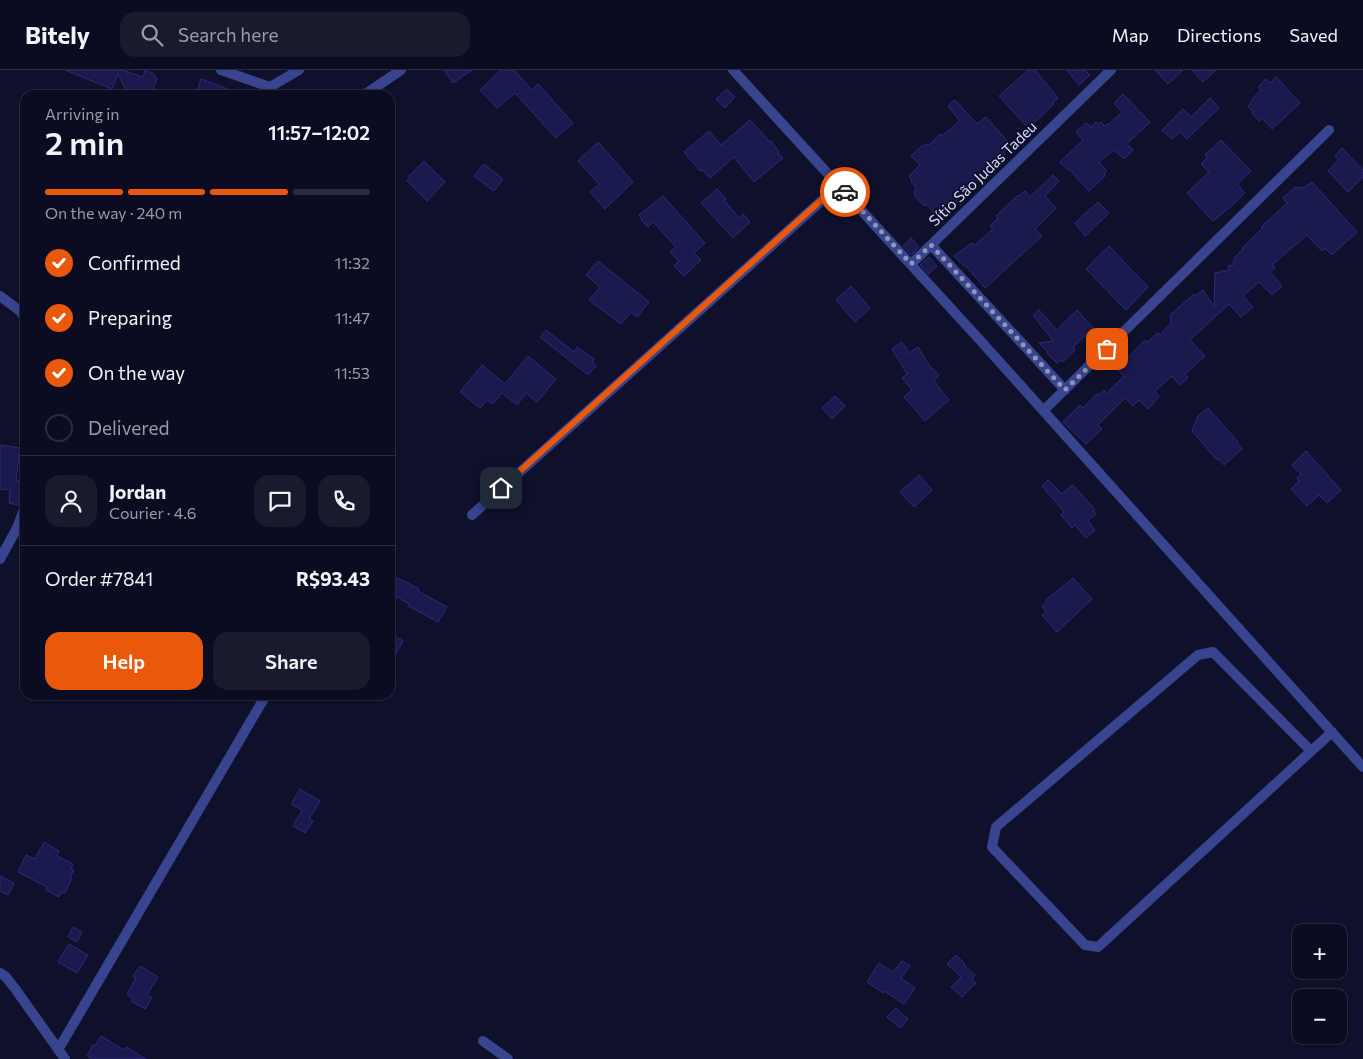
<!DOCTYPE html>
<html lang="en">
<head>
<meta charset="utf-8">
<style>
  :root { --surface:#0b0c21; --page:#191a2e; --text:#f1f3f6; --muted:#9a9ba5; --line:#2b2c3f; --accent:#ea580c }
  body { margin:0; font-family:Commissioner,sans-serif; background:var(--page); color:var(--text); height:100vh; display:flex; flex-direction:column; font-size:19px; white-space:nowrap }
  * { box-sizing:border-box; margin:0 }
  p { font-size:16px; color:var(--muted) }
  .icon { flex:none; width:28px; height:28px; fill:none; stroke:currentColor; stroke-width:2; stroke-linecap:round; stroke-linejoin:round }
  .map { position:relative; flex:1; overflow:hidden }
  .details { position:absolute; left:20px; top:20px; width:375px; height:610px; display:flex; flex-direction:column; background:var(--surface); border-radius:15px; box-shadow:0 1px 4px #0004,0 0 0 1px var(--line) }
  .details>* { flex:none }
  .buttons { position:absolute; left:1292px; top:854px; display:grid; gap:10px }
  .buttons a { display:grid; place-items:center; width:55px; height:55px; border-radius:10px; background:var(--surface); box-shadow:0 1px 4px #0004,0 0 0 1px var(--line); font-size:25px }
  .pin { position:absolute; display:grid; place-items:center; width:42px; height:42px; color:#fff; margin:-21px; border-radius:10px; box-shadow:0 2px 8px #0006 }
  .courier { position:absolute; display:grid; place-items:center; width:50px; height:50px; margin:-25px; border:4px solid #ea580c; border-radius:50%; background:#fff; color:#222; box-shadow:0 1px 6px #0007 }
  .summary em { font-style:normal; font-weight:600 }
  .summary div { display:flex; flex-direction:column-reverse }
  .summary { display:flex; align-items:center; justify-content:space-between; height:85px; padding:0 25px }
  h1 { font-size:32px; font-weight:600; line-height:38px }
  .bar { display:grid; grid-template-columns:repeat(4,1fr); gap:8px 5px; align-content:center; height:60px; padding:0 25px }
  .bar i { height:6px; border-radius:4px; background:var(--line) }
  .bar .on { background:var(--accent) }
  .bar p { grid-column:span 4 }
  .line { display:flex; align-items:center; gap:12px; padding:0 25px; border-top:1px solid var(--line) }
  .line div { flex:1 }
  .round { display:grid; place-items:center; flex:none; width:52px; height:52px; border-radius:15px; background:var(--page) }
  ol { padding:0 25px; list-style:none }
  li { display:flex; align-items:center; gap:15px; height:55px }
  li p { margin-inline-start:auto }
  li .icon { padding:5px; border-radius:50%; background:var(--accent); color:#fff; stroke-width:4 }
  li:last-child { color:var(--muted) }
  li i { width:28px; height:28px; border:2px solid var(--line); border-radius:50% }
  .primary-button { display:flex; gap:10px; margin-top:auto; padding:10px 25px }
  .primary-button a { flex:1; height:58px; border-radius:15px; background:var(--accent); color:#fff; font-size:20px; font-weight:600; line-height:58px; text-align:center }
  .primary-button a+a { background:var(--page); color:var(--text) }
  header { display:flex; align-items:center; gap:30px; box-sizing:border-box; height:70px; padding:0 25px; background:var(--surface); border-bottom:1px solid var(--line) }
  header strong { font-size:24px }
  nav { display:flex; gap:28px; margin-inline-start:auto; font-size:18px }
  .search { width:350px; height:45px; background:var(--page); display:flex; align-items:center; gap:12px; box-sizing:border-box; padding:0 18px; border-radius:15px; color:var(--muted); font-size:19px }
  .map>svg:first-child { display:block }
</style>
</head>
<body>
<header>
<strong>Bitely</strong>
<div class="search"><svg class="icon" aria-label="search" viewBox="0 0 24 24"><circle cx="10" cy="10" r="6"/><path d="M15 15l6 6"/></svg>Search here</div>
<nav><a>Map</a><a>Directions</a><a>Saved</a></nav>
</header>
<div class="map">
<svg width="1363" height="989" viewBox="0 0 1363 989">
  <rect width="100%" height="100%" fill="#0f102c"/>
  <path fill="#1b1a4e" stroke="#2c2b7b" d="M65,0H122L143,7L145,0L154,4L157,9L151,25H128L118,4L112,19Z
    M444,0H472L453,13Z
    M501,0H514L532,20L538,14L573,53L556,68L515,23L497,38L480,20Z
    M1028,0H1035L1058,28L1052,33L1054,34L1028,58L999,26Z
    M1067,0H1085L1090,5L1079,15Z
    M1155,0H1183L1168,14Z
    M1192,0H1216L1203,12Z
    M1276,7L1300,33L1272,59L1262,48L1259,51L1252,43L1253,42L1248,36L1251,34L1250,33L1253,29V28L1261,20L1258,17L1266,9L1270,13Z
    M201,9L241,24V25H196Z
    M727,19L735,27L725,38L716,29Z
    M1123,24L1150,52L1127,74L1133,80L1124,89L1114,80L1099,92L1107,101L1104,104L1105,106L1089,121L1069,99L1068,100L1060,92L1083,70L1076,62L1086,53L1091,57L1096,52L1098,54L1101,52L1104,56L1107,54L1108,55L1122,42L1114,33Z
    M1210,28L1219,38L1187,69L1180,62L1172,69L1162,60L1183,39L1191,47Z
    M955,30L977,54L986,47L1011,75L1003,82L1005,84L997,91L1001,95L992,103L988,99L966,121L968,122L941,146L936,141L934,143L926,134L924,136L914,125L916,117L911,112L912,110L909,106L920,95L911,86L923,75L924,76L927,74L929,75L940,64L942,66L960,51L948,36Z
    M750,50L770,72L771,71L779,82L778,83L783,88L754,112L734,87L710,108L702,100L700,101L684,82L709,61L721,75Z
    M1221,70L1251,101L1237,114L1245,123L1235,133L1213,151L1187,123L1209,102L1201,94L1207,88L1205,85Z
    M598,72L633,112L605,139L590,122L599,114L578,91Z
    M1342,78L1363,100V107L1348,122L1328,101L1339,90L1335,86Z
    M424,91L445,112L427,131L407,111L410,108L409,106Z
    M484,94L503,109L494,121L474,106Z
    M1053,105L1059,111L1045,126L1056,138L1035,159L1042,166L985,218L965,195L964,196L954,186L972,173L975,175L993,159L990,156L998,148L996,146L1018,125L1019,126L1025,121L1030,127Z
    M1312,112L1357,162L1332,185L1325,178L1322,181L1307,165L1272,195L1275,198L1270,202L1282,216L1272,225L1259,212L1243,226L1253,237L1241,247L1229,234L1190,270L1205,286L1185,304L1188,308L1179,315L1172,306L1155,321L1159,327L1148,339L1139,330L1133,336L1125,328L1098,355L1102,359L1086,374L1063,352L1080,335L1083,338L1097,324L1098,325L1104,320L1107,323L1124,306L1117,299L1145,270L1147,272L1158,263L1160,265L1171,253L1170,245L1194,224L1195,226L1203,220L1214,236L1215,202L1220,203V201H1228L1229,195L1232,196L1235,187L1243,179L1242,178L1263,158L1261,157L1287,133L1283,128L1295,117L1303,118Z
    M717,119L726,129L724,130L739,148L743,144L750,152L733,168L701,133Z
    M663,126L705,173L694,183L701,190L684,206L674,196L679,191L670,182L676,177L653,152L648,157L641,150L642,149L639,145Z
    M1098,132L1109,143L1085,166L1075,153Z
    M911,168L919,177L911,185L903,176Z
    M1109,176L1148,217L1126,240L1086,199Z
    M929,187L937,196L929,204L920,195Z
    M598,191L649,232L637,247L631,242L621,254L589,230L600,217L586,205Z
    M851,216L870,238L855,252L836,230Z
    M1039,240L1057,260L1077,240L1093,258L1073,277L1075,280L1063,292L1061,290L1057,293L1047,283L1048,282L1039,273L1053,271L1033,245Z
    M546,260L574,282L577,277L594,289L592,292L596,296L588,305L540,267Z
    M902,272L909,283L918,277L929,295L939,305L934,311L949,330L925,351L904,327L912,320L902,308L907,304L892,279Z
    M528,286L556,309L537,332L526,323L517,335L502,323L493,334L487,330L480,338L460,322L482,295L505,314Z
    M835,326L845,336L832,349L822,338Z
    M1208,338L1238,372L1237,373L1242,379L1224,395L1219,389L1217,390L1192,361L1198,346Z
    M0,375L20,378L16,410L25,412V415L23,428H20L18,435L9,433L10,420L0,419Z
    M1306,381L1341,420L1327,433L1319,425L1307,436L1291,419L1299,411L1297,408L1301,404L1292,395Z
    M919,405L932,420L914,437L900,422Z
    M1048,410L1062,424L1072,415L1074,416L1095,440L1093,441L1096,444L1088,451L1095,460L1086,468L1075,455L1072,458L1061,445L1064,442L1042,416Z
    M390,505L397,509L398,508L419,519L418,521L447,537L438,552L408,536L409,534L390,523Z
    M1073,508L1092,529L1057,562L1042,545L1046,542L1042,536L1047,532L1046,530Z
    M390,563L403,571L390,594Z
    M300,719L320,731L309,749L313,751L305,763L293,756L302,740L291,734Z
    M44,772L59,781L57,786L73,794L71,799L74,800L70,807L72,808L65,823L62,822L59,827L46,820L47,817L18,802L26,785L35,789Z
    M0,806L14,813L8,825L0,821Z
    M73,857L82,862L77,872L68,867Z
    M69,874L88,885L77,903L58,892Z
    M956,885L965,894L964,895L975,905L972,909L976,913L962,927L951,917L961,907L947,894Z
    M902,891L910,896L901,908L915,918L904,934L884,921L883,923L867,912L879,893L893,902Z
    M140,896L158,907L147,925L152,928L145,939L131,931L133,928L127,924L136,908L133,906Z
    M896,938L908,949L900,958L887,947Z
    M101,966L124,980L126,977L146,989H92L87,986L93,975L95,976Z"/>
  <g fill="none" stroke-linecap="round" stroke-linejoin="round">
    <path stroke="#38448e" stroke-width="10" d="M221,0L270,17L299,0
      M733,0L978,268L1363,697
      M364,25L401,0
      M911,194L931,175
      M0,226L20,241L25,248
      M1065,320L931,175L1111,0
      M1044,340L1329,60
      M472,445L839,115
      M0,489L17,458L25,437
      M1311,681L1213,582L1198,585L996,757L992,777L1085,875L1098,877L1332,662
      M0,903L6,907L16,920L65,989
      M483,971L508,989
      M58,980L266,625"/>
  </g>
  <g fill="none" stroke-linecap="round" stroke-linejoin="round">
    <path stroke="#9395b5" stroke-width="5" stroke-dasharray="0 9" d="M845,122L911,194L931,175L1065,320L1107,279"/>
    <path stroke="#ea580c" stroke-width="6" d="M501,418L838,115L845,122"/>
  </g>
  <g text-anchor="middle" stroke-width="4" stroke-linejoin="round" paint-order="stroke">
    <g font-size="15" fill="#daddff" stroke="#0f102c">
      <text transform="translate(983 104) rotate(-44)" y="5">Sítio São Judas Tadeu</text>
    </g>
  </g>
</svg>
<div class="buttons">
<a>+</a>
<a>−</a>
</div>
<div class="pin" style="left:1107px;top:279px;background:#ea580c"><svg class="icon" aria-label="bag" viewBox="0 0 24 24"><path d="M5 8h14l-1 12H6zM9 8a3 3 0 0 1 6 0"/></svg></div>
<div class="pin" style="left:501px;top:418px;background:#1f2937"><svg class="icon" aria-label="home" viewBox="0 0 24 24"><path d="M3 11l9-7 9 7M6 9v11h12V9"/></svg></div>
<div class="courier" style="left:845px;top:122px"><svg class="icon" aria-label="car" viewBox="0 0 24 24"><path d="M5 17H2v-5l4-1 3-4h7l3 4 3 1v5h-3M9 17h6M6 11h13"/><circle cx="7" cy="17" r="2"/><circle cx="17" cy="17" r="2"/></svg></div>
<section class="details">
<div class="summary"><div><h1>2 min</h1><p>Arriving in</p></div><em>11:57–12:02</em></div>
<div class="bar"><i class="on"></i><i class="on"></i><i class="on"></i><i></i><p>On the way · 240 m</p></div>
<ol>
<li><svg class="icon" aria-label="check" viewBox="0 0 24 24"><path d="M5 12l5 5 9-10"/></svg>Confirmed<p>11:32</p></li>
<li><svg class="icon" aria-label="check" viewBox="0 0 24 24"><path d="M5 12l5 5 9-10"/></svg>Preparing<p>11:47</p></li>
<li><svg class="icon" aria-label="check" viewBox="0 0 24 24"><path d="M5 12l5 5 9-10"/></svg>On the way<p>11:53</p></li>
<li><i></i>Delivered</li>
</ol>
<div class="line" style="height:90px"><a class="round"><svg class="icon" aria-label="person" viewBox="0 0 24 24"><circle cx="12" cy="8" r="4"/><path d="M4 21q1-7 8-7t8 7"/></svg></a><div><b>Jordan</b><p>Courier · 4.6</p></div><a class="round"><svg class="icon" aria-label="chat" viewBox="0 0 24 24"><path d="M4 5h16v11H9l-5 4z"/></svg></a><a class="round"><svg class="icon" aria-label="phone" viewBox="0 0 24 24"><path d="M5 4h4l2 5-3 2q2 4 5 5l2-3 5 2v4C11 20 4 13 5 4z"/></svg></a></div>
<div class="line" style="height:65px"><div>Order #7841</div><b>R$93.43</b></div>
<div class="primary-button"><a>Help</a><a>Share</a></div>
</section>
</div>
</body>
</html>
